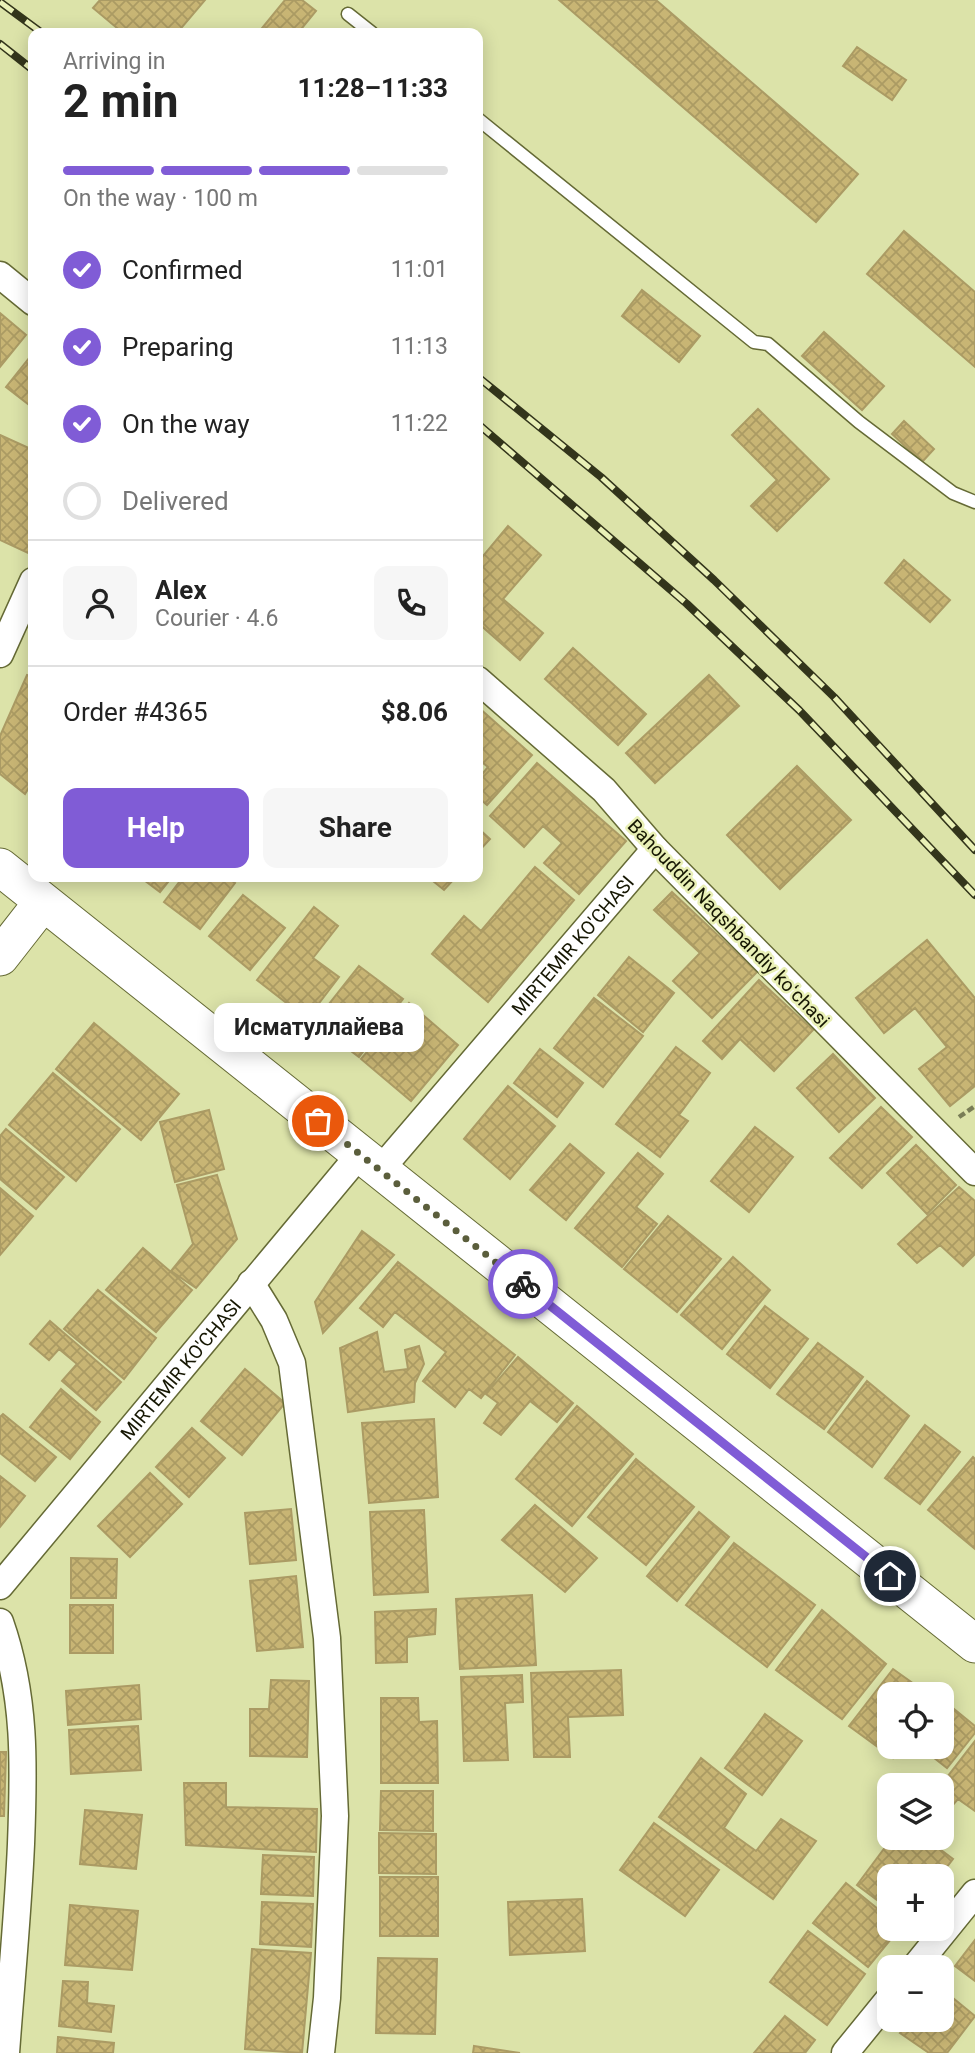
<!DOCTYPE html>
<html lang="en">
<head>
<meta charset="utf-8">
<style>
  :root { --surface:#fff; --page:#f6f6f6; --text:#222; --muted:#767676; --line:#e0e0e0; --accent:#805cd6 }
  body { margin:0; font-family:Roboto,sans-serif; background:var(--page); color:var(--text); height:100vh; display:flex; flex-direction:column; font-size:26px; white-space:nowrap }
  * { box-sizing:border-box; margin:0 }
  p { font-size:23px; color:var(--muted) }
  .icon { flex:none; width:38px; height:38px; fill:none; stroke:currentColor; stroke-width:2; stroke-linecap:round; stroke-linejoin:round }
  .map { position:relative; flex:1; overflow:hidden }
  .side { position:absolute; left:28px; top:28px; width:455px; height:854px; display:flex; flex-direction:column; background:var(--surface); border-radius:14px; box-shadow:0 4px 18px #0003 }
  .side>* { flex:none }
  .tools { position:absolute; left:877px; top:1682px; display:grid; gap:14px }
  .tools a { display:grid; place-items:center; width:77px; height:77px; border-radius:14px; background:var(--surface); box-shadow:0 4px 18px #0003; font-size:35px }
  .pin { position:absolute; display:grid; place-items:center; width:60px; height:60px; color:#fff; margin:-30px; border:4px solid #fff; border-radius:50%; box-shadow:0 2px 7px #0007 }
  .courier { position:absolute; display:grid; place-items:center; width:70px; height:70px; margin:-35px; border:5px solid #805cd6; border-radius:50%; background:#fff; color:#222; box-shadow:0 2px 9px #0007 }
  .bubble { position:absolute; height:49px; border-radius:14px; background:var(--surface); box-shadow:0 4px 18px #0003; font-size:23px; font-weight:700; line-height:49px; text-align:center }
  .headline em { font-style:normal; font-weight:700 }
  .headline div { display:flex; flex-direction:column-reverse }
  .headline { display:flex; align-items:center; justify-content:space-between; height:119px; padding:0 35px }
  h1 { font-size:46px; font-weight:700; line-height:52px }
  .bar { display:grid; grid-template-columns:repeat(4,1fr); gap:10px 7px; align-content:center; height:84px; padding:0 35px }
  .bar i { height:9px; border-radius:5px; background:var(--line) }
  .bar .on { background:var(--accent) }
  .bar p { grid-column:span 4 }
  .line { display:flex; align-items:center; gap:18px; padding:0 35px; border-top:2px solid var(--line) }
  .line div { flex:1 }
  .round { display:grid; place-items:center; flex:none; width:74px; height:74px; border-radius:14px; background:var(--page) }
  ol { padding:0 35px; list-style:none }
  li { display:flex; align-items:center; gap:21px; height:77px }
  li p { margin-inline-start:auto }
  li .icon { padding:7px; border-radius:50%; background:var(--accent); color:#fff; stroke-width:4 }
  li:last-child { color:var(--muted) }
  li i { width:38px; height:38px; border:4px solid var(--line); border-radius:50% }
  .cta { display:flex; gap:14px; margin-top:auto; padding:14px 35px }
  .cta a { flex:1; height:80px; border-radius:14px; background:var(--accent); color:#fff; font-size:28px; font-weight:700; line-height:80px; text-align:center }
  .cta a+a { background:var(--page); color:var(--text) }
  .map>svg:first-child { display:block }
</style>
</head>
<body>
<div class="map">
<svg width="975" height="2053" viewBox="0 0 975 2053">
  <defs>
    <pattern id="building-cross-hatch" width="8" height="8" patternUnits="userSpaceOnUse" patternTransform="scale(1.75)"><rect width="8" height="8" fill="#c8b574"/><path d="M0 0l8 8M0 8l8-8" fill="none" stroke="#ab9b63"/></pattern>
  </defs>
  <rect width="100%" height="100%" fill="#dce3a9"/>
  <path fill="url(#building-cross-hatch)" stroke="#ab9b64" stroke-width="2" d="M100,0H205L177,33H123L93,8Z
    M285,0H302L316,11L298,33H258Z
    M559,0H656L858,174L816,222Z
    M857,47L906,80L892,100L843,66Z
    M904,231L975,292V367L867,274Z
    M642,290L700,336L679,362L622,316Z
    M0,313L26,335L0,367Z
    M824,332L884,386L862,410L802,356Z
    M33,353V408L6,387Z
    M758,409L829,479L777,531L751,506L777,480L732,435Z
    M904,421L934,449L922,462L892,434Z
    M0,435L33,450V540L28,553L0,540Z
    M508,526L541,555L503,599L543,633L520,660L478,623V562Z
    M904,560L950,600L930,622L885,583Z
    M573,648L646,714L618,745L545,679Z
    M27,675L33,677V781L25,794L0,774V736Z
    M709,675L739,706L655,783L626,753Z
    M478,707L532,755L487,805L478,797V779L488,767L478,759Z
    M537,763L626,841L579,894L544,863L562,843L543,826L524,847L490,816Z
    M797,766L851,820L780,889L727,835Z
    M478,828L490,839L478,852Z
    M535,867L574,900L488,1002L432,954L464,916L481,931Z
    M140,877H172L160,892Z
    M183,877H226L235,883L200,929L164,902Z
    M428,877H456L444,890Z
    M672,892L757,972L712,1018L673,981L700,953L654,910Z
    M243,895L285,928L250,970L209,936Z
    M314,907L338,926L313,958L339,977L307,1019L257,980Z
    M927,940L975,998V1086L950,1106L919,1069L947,1047L915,1008L884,1033L856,998Z
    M629,957L674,993L643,1032L598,995Z
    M359,966L403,999L359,1057L314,1023Z
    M759,980L813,1030L774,1071L740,1039L722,1059L703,1041Z
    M594,998L643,1036L603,1087L554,1048Z
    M409,1003L458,1045L411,1101L361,1059Z
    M94,1023L179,1094L141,1140L56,1069Z
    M676,1047L710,1073L679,1115L688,1121L660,1157L616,1124Z
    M540,1049L583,1083L557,1117L514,1083Z
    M833,1054L875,1098L839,1132L797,1088Z
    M53,1073L120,1129L76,1181L9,1125Z
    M508,1086L555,1126L510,1179L464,1139Z
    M881,1107L912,1137L862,1188L830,1158Z
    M209,1110L224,1169L175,1182L160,1122Z
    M755,1127L793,1157L749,1212L711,1181Z
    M6,1129L64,1177L36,1209L0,1179V1136Z
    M570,1144L604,1173L566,1220L530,1190Z
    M916,1145L956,1185L927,1214L887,1173Z
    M638,1153L663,1174L636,1207L657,1224L622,1267L575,1228Z
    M217,1175L237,1239L196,1288L171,1271L193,1244L177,1185Z
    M959,1187L975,1201V1254L963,1266L940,1245L917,1263L898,1244Z
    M0,1188L33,1216L0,1255Z
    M668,1216L721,1259L677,1312L624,1269Z
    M362,1231L394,1255L323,1333L315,1302Z
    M143,1248L192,1290L156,1332L106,1290Z
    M733,1257L770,1290L722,1349L681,1315Z
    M398,1262L515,1355L481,1398L469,1389L455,1407L423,1381L446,1352L395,1312L383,1327L360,1308Z
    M98,1290L156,1338L124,1379L64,1329Z
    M765,1306L808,1339L770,1388L727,1354Z
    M50,1321L121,1382L96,1410L62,1381L77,1364L59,1349L49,1360L30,1344Z
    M377,1332L384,1372L408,1369L405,1350L419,1346L424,1364L415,1383L414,1402L348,1412L340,1348Z
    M818,1343L863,1377L824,1429L777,1394Z
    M518,1357L573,1403L557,1422L530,1401L501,1435L484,1423L498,1403L486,1394Z
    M245,1369L285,1403L242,1455L201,1421Z
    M867,1381L909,1416L872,1467L828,1432Z
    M61,1389L100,1422L70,1459L30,1427Z
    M577,1406L633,1454L572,1526L516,1479Z
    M3,1414L56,1457L35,1481L0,1453V1417Z
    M434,1419L438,1497L369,1503L362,1423Z
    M925,1425L960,1452L920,1504L885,1478Z
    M192,1428L225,1458L189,1497L156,1467Z
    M973,1457L975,1459V1549L928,1510Z
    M636,1459L694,1507L646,1565L588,1517Z
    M150,1473L182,1504L130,1557L98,1526Z
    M0,1476L25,1496L0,1527Z
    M535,1505L597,1558L565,1592L502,1540Z
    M291,1509L296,1560L250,1564L245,1513Z
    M424,1510L428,1592L374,1595L370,1512Z
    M699,1512L729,1537L677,1601L647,1576Z
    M734,1543L815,1605L767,1667L686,1605Z
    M71,1558L117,1559L116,1598H71Z
    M296,1576L303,1647L257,1651L250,1581Z
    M532,1595L536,1665L460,1669L456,1599Z
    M70,1605H113V1653H70Z
    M436,1609L435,1634L407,1637V1662L376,1663L375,1612Z
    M822,1610L886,1664L842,1719L776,1670Z
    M893,1669L928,1694H889V1746H902L893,1758L849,1726Z
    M621,1670L623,1715L568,1717L570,1757H534L531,1673Z
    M522,1675L523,1702L505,1703L508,1760L464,1761L461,1677Z
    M271,1680L309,1681L307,1757L250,1756V1709H269Z
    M139,1685L141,1719L68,1725L66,1691Z
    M381,1698H418L419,1722L437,1721L438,1783H381Z
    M943,1700L975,1726V1733L947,1768L919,1746H942Z
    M765,1714L802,1741L762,1795L725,1768Z
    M138,1726L141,1770L71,1774L69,1730Z
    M975,1741V1811L958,1799L944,1815L942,1813L941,1785Z
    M0,1752H6L4,1816H0Z
    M701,1758L746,1794L724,1828L756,1851L781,1819L816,1841L773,1899L659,1817Z
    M184,1783H226V1807L317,1809L316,1852L186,1845Z
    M381,1791H433V1831L380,1830Z
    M85,1810L142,1815L136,1869L80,1864Z
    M654,1823L719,1870L685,1916L620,1870Z
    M379,1833L436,1834V1874L379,1873Z
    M892,1838H925L953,1859L940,1876H889V1909L857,1885Z
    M263,1855L314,1857L313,1896L261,1894Z
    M380,1877H438V1936H380Z
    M846,1883L889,1918V1928H900L868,1967L813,1923Z
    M582,1899L585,1951L510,1955L508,1902Z
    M262,1902L313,1904L311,1947L260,1944Z
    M70,1905L138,1911L132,1970L65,1965Z
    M808,1931L865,1974L827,2025L770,1982Z
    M975,1940V1981L955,1966Z
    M252,1949L311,1953L302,2053L245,2049Z
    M378,1958L437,1959L435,2034L376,2033Z
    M63,1981L88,1982L87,2003L114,2006L111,2032L59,2026Z
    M942,1989L975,2016L947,2053H929L900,2033L911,2020H942Z
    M785,2016L815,2040L805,2053H754Z
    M58,2037L114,2043L113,2053H57Z
    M474,2046L520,2053H473Z"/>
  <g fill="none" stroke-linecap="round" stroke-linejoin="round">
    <defs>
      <path id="lane" d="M348,14L372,33
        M478,119L754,342L768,344L859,422L953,493L975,502"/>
      <g id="street">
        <path d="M0,275L33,302"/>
        <path d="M0,654L33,581"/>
        <path d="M478,680L604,790L655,849L975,1172"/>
        <path id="s1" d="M380,1170L655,849"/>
        <path d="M251,1283L274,1320L292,1363L327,1638L335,1816L327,1998L321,2053"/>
        <path id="s2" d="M0,1586L360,1154"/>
        <path d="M0,1622C26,1696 24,1767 21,1844C18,1914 11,1983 6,2053"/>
        <path d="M915,1967L975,1893"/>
        <path d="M845,2053L889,1999"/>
      </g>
      <path id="secondary" d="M0,867L975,1644
        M0,957L43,902"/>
    </defs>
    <use href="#lane" stroke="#656a35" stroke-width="15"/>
    <use href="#street" stroke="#656a35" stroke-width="29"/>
    <use href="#secondary" stroke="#656a35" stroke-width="39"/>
    <path stroke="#797d56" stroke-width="4.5" stroke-dasharray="7 3.5" stroke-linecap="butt" d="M959,1117L975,1106"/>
    <use href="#lane" stroke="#fff" stroke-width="12"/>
    <use href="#street" stroke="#fff" stroke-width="26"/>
    <use href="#secondary" stroke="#fff" stroke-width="37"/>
    <defs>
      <path id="rail" d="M0,2L42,33
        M0,44L33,70
        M478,377L601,477L714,580L834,697L975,850
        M478,424L687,604L799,710L975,895"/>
    </defs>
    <use href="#rail" stroke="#33351b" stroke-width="8"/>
    <use href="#rail" stroke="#e9f0b6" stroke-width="5" stroke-dasharray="16" stroke-linecap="butt"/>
  </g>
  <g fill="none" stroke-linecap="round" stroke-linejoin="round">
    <path stroke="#5b5e3c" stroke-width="7" stroke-dasharray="0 12.6" d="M318,1121L523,1284"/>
    <path stroke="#805cd6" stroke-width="9" d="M523,1284L890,1576"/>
  </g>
  <g text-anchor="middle" stroke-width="5" stroke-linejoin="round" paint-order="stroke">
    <g font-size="19" fill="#151602" stroke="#e9f0b6">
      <text transform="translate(729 923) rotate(46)" y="7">Bahouddin Naqshbandiy koʻchasi</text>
      <text dy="7" stroke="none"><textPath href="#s1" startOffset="296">MIRTEMIR KO'CHASI</textPath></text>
      <text dy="7" stroke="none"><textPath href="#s2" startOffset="282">MIRTEMIR KO'CHASI</textPath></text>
    </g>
  </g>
</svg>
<div class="tools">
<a><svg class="icon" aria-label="locate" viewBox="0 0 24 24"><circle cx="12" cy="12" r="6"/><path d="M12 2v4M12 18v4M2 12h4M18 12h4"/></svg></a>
<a><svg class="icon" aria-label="layers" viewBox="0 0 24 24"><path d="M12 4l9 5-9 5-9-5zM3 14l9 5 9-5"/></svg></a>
<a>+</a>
<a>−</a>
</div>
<div class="pin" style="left:318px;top:1121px;background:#ea580c"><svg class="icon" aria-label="bag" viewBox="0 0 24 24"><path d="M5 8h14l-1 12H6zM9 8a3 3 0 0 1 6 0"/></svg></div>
<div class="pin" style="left:890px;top:1576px;background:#1f2937"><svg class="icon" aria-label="home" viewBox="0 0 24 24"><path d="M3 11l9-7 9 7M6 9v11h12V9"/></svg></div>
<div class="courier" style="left:523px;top:1284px"><svg class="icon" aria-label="bike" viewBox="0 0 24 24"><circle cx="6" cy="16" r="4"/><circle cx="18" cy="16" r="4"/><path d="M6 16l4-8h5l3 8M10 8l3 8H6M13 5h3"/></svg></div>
<div class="bubble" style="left:214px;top:1003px;width:210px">Исматуллайева</div>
<section class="side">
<div class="headline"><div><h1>2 min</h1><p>Arriving in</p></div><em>11:28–11:33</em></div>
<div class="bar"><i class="on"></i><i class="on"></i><i class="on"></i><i></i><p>On the way · 100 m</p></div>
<ol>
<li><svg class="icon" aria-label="check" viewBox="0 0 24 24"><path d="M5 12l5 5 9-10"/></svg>Confirmed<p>11:01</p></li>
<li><svg class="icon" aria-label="check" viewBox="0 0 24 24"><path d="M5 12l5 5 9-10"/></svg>Preparing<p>11:13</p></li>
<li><svg class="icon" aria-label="check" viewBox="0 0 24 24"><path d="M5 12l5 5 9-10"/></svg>On the way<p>11:22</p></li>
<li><i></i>Delivered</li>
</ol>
<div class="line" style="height:126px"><a class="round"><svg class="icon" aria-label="person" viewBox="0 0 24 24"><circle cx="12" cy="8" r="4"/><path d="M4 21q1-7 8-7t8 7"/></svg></a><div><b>Alex</b><p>Courier · 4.6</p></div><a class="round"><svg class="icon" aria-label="phone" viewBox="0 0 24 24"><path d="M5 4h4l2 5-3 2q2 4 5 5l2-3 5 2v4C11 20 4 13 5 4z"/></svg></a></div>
<div class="line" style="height:91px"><div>Order #4365</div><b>$8.06</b></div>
<div class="cta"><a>Help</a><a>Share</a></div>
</section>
</div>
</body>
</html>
